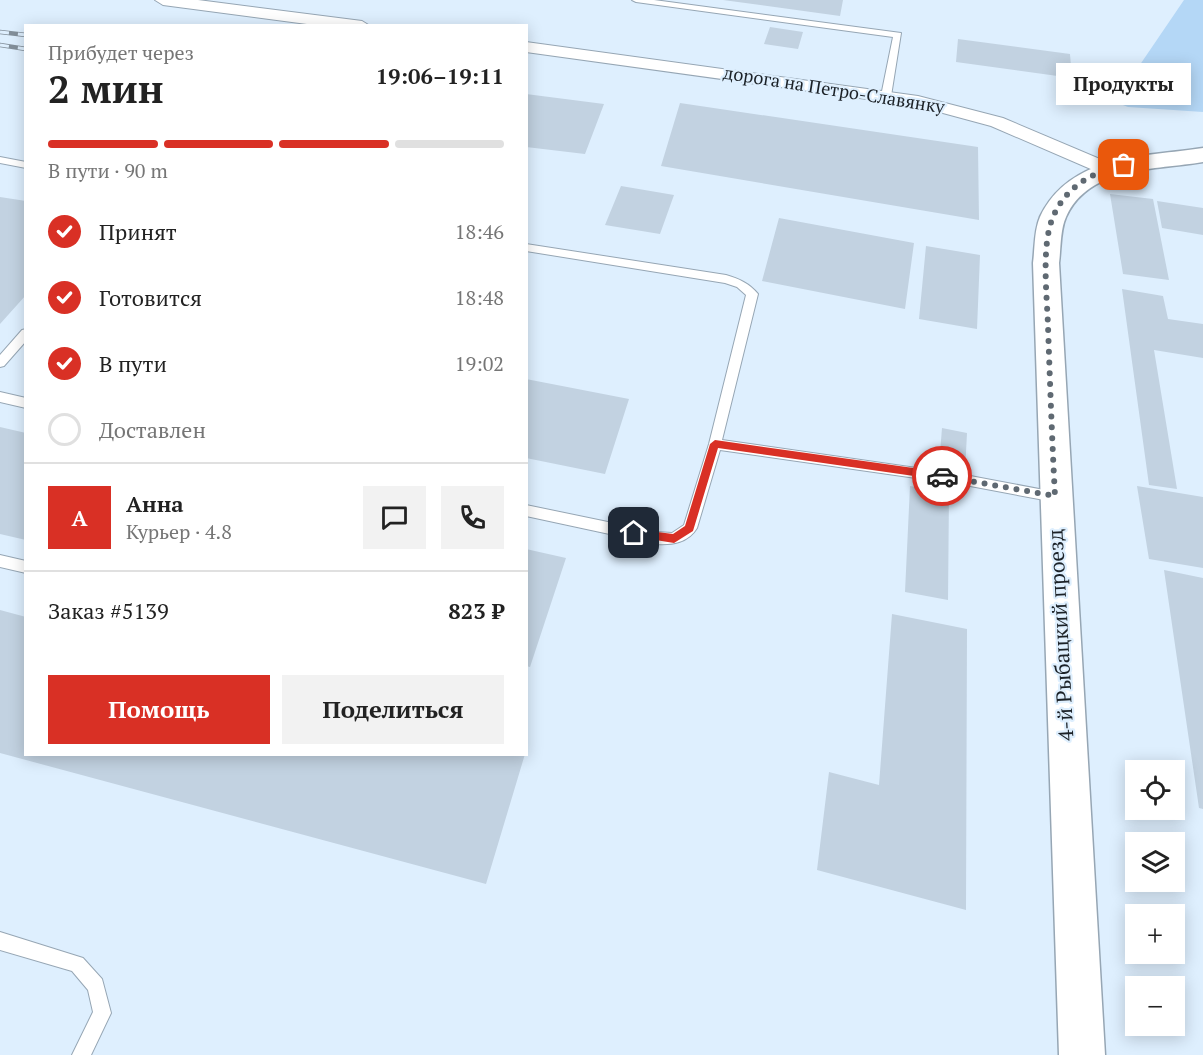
<!DOCTYPE html>
<html lang="ru">
<head>
<meta charset="utf-8">
<style>
  :root { --surface:#fff; --page:#f2f2f2; --text:#222; --muted:#767676; --line:#e0e0e0; --accent:#d93025 }
  body { margin:0; font-family:"PT Serif",serif; background:var(--page); color:var(--text); height:100vh; display:flex; flex-direction:column; font-size:22px; white-space:nowrap }
  * { box-sizing:border-box; margin:0 }
  p { font-size:20px; color:var(--muted) }
  .icon { flex:none; width:33px; height:33px; fill:none; stroke:currentColor; stroke-width:2; stroke-linecap:round; stroke-linejoin:round }
  .map { position:relative; flex:1; overflow:hidden }
  .details { position:absolute; left:24px; top:24px; width:504px; height:732px; display:flex; flex-direction:column; background:var(--surface); border-radius:0px; box-shadow:0 3px 15px #0003 }
  .details>* { flex:none }
  .tools { position:absolute; left:1125px; top:760px; display:grid; gap:12px }
  .tools a { display:grid; place-items:center; width:60px; height:60px; border-radius:0px; background:var(--surface); box-shadow:0 3px 15px #0003; font-size:30px }
  .pin { position:absolute; display:grid; place-items:center; width:51px; height:51px; color:#fff; margin:-26px; border-radius:12px; box-shadow:0 3px 9px #0006 }
  .courier { position:absolute; display:grid; place-items:center; width:60px; height:60px; margin:-30px; border:4px solid #d93025; border-radius:50%; background:#fff; color:#222; box-shadow:0 2px 8px #0007 }
  .bubble { position:absolute; height:42px; border-radius:0px; background:var(--surface); box-shadow:0 3px 15px #0003; font-size:20px; font-weight:600; line-height:42px; text-align:center }
  .head em { font-style:normal; font-weight:600 }
  .head div { display:flex; flex-direction:column-reverse }
  .head { display:flex; align-items:center; justify-content:space-between; height:102px; padding:0 24px }
  h1 { font-size:39px; font-weight:600; line-height:45px }
  .bar { display:grid; grid-template-columns:repeat(4,1fr); gap:9px 6px; align-content:center; height:72px; padding:0 24px }
  .bar i { height:8px; border-radius:4px; background:var(--line) }
  .bar .current { background:var(--accent) }
  .bar p { grid-column:span 4 }
  .line { display:flex; align-items:center; gap:15px; padding:0 24px; border-top:2px solid var(--line) }
  .line div { flex:1 }
  .round { display:grid; place-items:center; flex:none; width:63px; height:63px; border-radius:0px; background:var(--page) }
  ol { padding:0 24px; list-style:none }
  li { display:flex; align-items:center; gap:18px; height:66px }
  li p { margin-inline-start:auto }
  li .icon { padding:6px; border-radius:50%; background:var(--accent); color:#fff; stroke-width:4 }
  li:last-child { color:var(--muted) }
  li i { width:33px; height:33px; border:3px solid var(--line); border-radius:50% }
  .primary-button { display:flex; gap:12px; margin-top:auto; padding:12px 24px }
  .primary-button a { flex:1; height:69px; border-radius:0px; background:var(--accent); color:#fff; font-size:24px; font-weight:600; line-height:69px; text-align:center }
  .primary-button a+a { background:var(--page); color:var(--text) }
  .map>svg:first-child { display:block }
</style>
</head>
<body>
<div class="map">
<svg width="1203" height="1055" viewBox="0 0 1203 1055">
  <rect width="100%" height="100%" fill="#deeffe"/>
  <path fill="#b4d7f6" d="M1184,0H1203V112L1128,107L1085,90L1091,72L1133,75Z"/>
  <path fill="#c2d2e1" d="M723,0H843L840,16Z
    M770,27L803,32L798,49L764,44Z
    M958,39L1070,54L1072,78L956,62Z
    M526,94L604,104L585,154L526,147Z
    M680,103L978,147L979,220L661,166Z
    M621,186L674,195L660,234L605,225Z
    M1110,194L1153,199L1169,280L1123,274Z
    M0,197L26,201V295L0,324Z
    M1157,201L1203,208V235L1162,228Z
    M779,218L914,243L905,309L762,281Z
    M926,246L980,255L977,329L919,319Z
    M1122,289L1163,296L1168,319L1203,324V358L1154,350L1177,489L1149,485Z
    M526,379L629,399L605,474L526,458Z
    M0,427L26,433V540L0,534Z
    M942,428L967,433L965,472L939,466Z
    M910,486L949,493L948,600L905,592Z
    M1137,486L1203,497V568L1149,559Z
    M526,549L566,558L530,667L526,666Z
    M1164,570L1203,578V809L1199,808Z
    M0,610L26,617V754H525L486,884L0,753Z
    M892,614L967,629L966,910L817,870L829,772L879,785Z"/>
  <g fill="none" stroke-linecap="round" stroke-linejoin="round">
    <defs>
      <path id="lane" d="M632,0H654L901,33L891,96L886,99L881,96L893,37L636,2Z
        M0,157L26,162V168L0,163Z
        M526,244L726,275C739,279 749,283 758,294L722,440L965,475L1055,492L1060,493L1062,497L1060,501L1055,502L965,485L720,450L697,528C688,543 672,545 656,544L526,516V505L656,532L672,533L684,525L709,444L746,295L737,287L725,283L526,251Z
        M26,329V341L4,366L0,367V355L22,330Z
        M0,392L26,398V408L0,402Z
        M0,555L26,561V573L0,567Z
        M0,932L83,958L102,979L111,1013L91,1055H72L93,1012L88,990L72,971L0,950Z"/>
      <path id="street" d="M155,0H198L362,21L370,26H322L163,5Z
        M526,42L918,96L1003,118L1114,165L1116,169L1107,175L1100,173L991,126L917,106L526,52Z"/>
      <path id="secondary" d="M1203,148V162C1156,170 1089,166 1066,217C1060,230 1061,248 1059,263L1105,1055H1059L1033,263C1035,248 1034,231 1040,217C1070,154 1144,157 1203,148Z"/>
    </defs>
    <use href="#lane" stroke="#96a6b4" stroke-width="2"/>
    <use href="#street" stroke="#96a6b4" stroke-width="2"/>
    <use href="#secondary" stroke="#96a6b4" stroke-width="3"/>
    <use href="#lane" fill="#fff" fill-rule="evenodd"/>
    <use href="#street" fill="#fff" fill-rule="evenodd"/>
    <use href="#secondary" fill="#fff" fill-rule="evenodd"/>
    <defs>
      <path id="rail" d="M0,32L26,35
        M0,45L26,49"/>
    </defs>
    <use href="#rail" stroke="#838f9a" stroke-width="4.5"/>
    <use href="#rail" stroke="#deeffe" stroke-width="3" stroke-dasharray="9" stroke-linecap="butt"/>
  </g>
  <path fill="#d93025" d="M715,440L942,472L947,476L942,480L718,448L693,531L674,543L631,536V530L634,529L673,534L685,526L710,444Z"/>
  <g fill="none" stroke-linecap="round" stroke-linejoin="round">
    <path stroke="#5f6972" stroke-width="6" stroke-dasharray="0 10.8" d="M942,476L1055,496C1052,440 1050,383 1048,326C1047,296 1041,245 1053,217C1066,186 1093,172 1124,165"/>
  </g>
  <g text-anchor="middle" stroke-width="4.5" stroke-linejoin="round" paint-order="stroke">
    <g font-size="18" fill="#1b2127" stroke="#deeffe">
      <text transform="translate(834 90) rotate(9)" y="6">дорога на Петро-Славянку</text>
    </g>
    <g font-size="21" fill="#1b2127" stroke="#deeffe">
      <text transform="translate(1061 635) rotate(-93)" y="7">4-й Рыбацкий проезд</text>
    </g>
  </g>
</svg>
<div class="tools">
<a><svg class="icon" aria-label="locate" viewBox="0 0 24 24"><circle cx="12" cy="12" r="6"/><path d="M12 2v4M12 18v4M2 12h4M18 12h4"/></svg></a>
<a><svg class="icon" aria-label="layers" viewBox="0 0 24 24"><path d="M12 4l9 5-9 5-9-5zM3 14l9 5 9-5"/></svg></a>
<a>+</a>
<a>−</a>
</div>
<div class="pin" style="left:1124px;top:165px;background:#ea580c"><svg class="icon" aria-label="bag" viewBox="0 0 24 24"><path d="M5 8h14l-1 12H6zM9 8a3 3 0 0 1 6 0"/></svg></div>
<div class="pin" style="left:634px;top:533px;background:#1f2937"><svg class="icon" aria-label="home" viewBox="0 0 24 24"><path d="M3 11l9-7 9 7M6 9v11h12V9"/></svg></div>
<div class="courier" style="left:942px;top:476px"><svg class="icon" aria-label="car" viewBox="0 0 24 24"><path d="M5 17H2v-5l4-1 3-4h7l3 4 3 1v5h-3M9 17h6M6 11h13"/><circle cx="7" cy="17" r="2"/><circle cx="17" cy="17" r="2"/></svg></div>
<div class="bubble" style="left:1056px;top:63px;width:135px">Продукты</div>
<section class="details">
<div class="head"><div><h1>2 мин</h1><p>Прибудет через</p></div><em>19:06–19:11</em></div>
<div class="bar"><i class="current"></i><i class="current"></i><i class="current"></i><i></i><p>В пути · 90 m</p></div>
<ol>
<li><svg class="icon" aria-label="check" viewBox="0 0 24 24"><path d="M5 12l5 5 9-10"/></svg>Принят<p>18:46</p></li>
<li><svg class="icon" aria-label="check" viewBox="0 0 24 24"><path d="M5 12l5 5 9-10"/></svg>Готовится<p>18:48</p></li>
<li><svg class="icon" aria-label="check" viewBox="0 0 24 24"><path d="M5 12l5 5 9-10"/></svg>В пути<p>19:02</p></li>
<li><i></i>Доставлен</li>
</ol>
<div class="line" style="height:108px"><b class="round" style="background:var(--accent);color:#fff">А</b><div><b>Анна</b><p>Курьер · 4.8</p></div><a class="round"><svg class="icon" aria-label="chat" viewBox="0 0 24 24"><path d="M4 5h16v11H9l-5 4z"/></svg></a><a class="round"><svg class="icon" aria-label="phone" viewBox="0 0 24 24"><path d="M5 4h4l2 5-3 2q2 4 5 5l2-3 5 2v4C11 20 4 13 5 4z"/></svg></a></div>
<div class="line" style="height:78px"><div>Заказ #5139</div><b>823 ₽</b></div>
<div class="primary-button"><a>Помощь</a><a>Поделиться</a></div>
</section>
</div>
</body>
</html>
